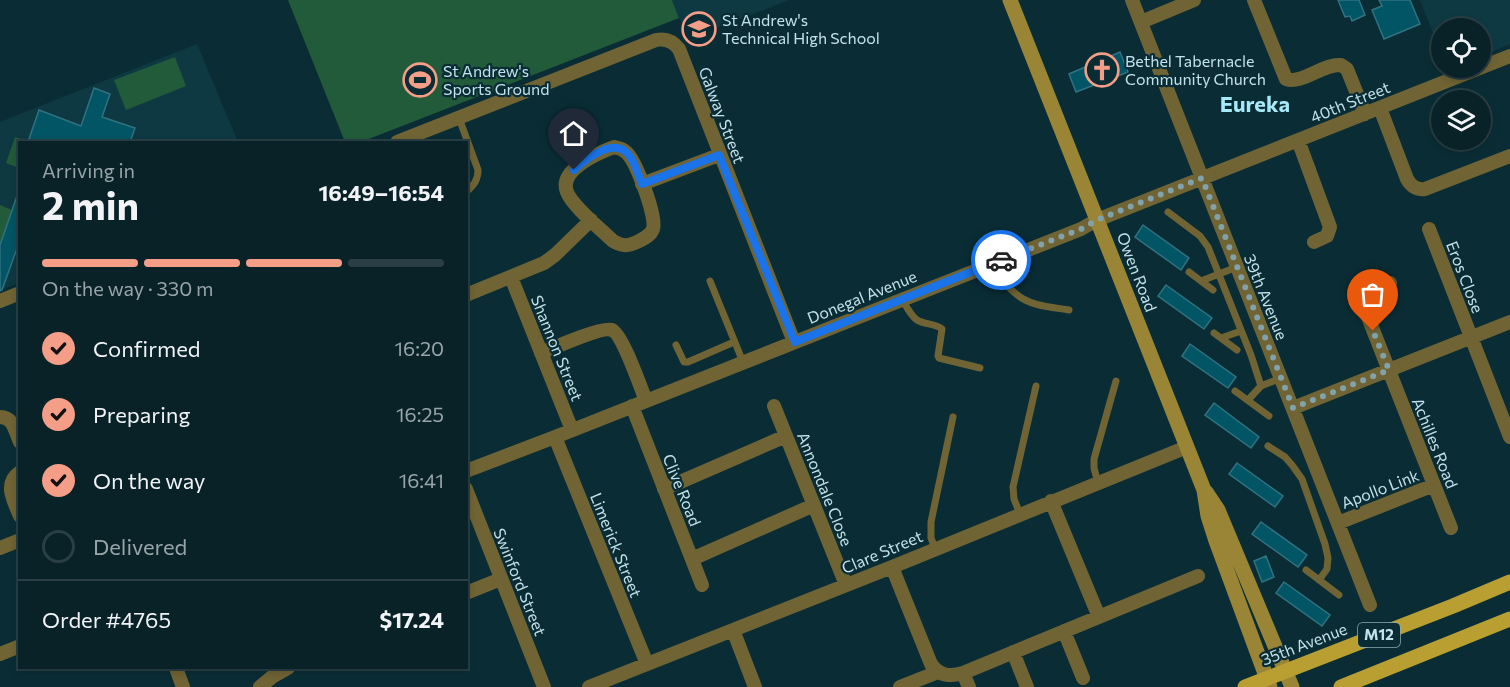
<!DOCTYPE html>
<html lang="en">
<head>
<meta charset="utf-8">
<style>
  :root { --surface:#082228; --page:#162f34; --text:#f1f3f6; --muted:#98a4a8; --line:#293f45; --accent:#f49e88 }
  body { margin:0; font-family:Commissioner,sans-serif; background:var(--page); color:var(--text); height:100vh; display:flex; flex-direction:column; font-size:22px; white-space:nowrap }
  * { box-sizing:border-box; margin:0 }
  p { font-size:20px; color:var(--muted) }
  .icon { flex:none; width:33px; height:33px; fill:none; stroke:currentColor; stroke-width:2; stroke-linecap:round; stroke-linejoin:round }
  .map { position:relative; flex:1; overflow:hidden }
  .side { position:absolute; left:18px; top:141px; width:450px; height:528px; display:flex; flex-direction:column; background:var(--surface); border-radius:0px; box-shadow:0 3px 9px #0003,0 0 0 2px var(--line) }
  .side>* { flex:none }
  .buttons { position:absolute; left:1431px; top:18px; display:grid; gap:12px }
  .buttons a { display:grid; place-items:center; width:60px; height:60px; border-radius:50%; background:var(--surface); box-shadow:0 3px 9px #0003,0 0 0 2px var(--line); font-size:30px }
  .pin { position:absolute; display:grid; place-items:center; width:51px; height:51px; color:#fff; margin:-62px -26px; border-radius:50% 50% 50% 0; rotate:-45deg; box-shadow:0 0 6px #0007 }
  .pin .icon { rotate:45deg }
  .courier { position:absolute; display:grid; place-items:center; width:60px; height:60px; margin:-30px; border:4px solid #1a73e8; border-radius:50%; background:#fff; color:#222; box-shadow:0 2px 8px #0007 }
  .headline em { font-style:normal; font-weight:700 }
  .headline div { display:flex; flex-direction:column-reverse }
  .headline { display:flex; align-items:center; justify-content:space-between; height:102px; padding:0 24px }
  h1 { font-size:39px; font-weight:700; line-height:45px }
  .bar { display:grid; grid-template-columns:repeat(4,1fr); gap:9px 6px; align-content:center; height:72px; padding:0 24px }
  .bar i { height:8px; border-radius:4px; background:var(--line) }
  .bar .selected { background:var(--accent) }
  .bar p { grid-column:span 4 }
  .line { display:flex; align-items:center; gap:15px; padding:0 24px; border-top:2px solid var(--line) }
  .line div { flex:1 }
  ol { padding:0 24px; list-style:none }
  li { display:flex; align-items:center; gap:18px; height:66px }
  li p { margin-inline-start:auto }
  li .icon { padding:6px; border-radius:50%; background:var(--accent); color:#111; stroke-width:4 }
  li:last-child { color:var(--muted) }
  li i { width:33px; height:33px; border:3px solid var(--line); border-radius:50% }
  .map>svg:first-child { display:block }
</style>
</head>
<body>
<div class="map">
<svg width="1510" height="687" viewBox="0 0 1510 687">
  <rect width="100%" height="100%" fill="#0a2d35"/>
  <path fill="#0f3942" d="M672,0H789L688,39Z
    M1420,0H1510V44L1481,56L1480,28H1442L1441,54Z
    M197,44L238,142H20L19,283L0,290V122Z"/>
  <path fill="#215b3a" d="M288,0H672L679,18L361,142H345Z
    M175,57L186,86L126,110L114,80Z
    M15,137L31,142H20L19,168L6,163Z
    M0,205L12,210L0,245Z"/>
  <path fill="#025564" stroke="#317281" stroke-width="1.5" d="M1338,0H1359L1365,15L1352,21L1350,16L1345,17Z
    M1379,0H1410L1420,24L1384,39L1372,10L1382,6Z
    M1120,52L1128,72L1076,92L1069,74Z
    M94,88L110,94L102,117L135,128L130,142H39L29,139L39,110L81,126Z
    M18,193H20V240L2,290L0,291V245Z
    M1143,225L1189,258L1181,270L1135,237Z
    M1166,285L1212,318L1204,329L1158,296Z
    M1190,344L1236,377L1228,388L1182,356Z
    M1214,403L1259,437L1251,448L1205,415Z
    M1237,463L1283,496L1275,507L1229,474Z
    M1261,522L1307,555L1298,567L1252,534Z
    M1266,556L1274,577L1262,582L1254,561Z
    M1284,582L1330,615L1322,626L1276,593Z"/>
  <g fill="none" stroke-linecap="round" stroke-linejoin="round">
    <path stroke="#706435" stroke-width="7" d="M459,118L478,170C478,180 474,185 466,192
      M1168,212L1200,236L1208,247L1251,355L1261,386L1281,378
      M990,264C998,274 1005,285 1015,293C1029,306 1051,307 1069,310
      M1189,272L1213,290
      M710,281L743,362
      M1201,281L1237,267
      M902,299C906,306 911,316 917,320C925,325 935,323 942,329L938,356L939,358L980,368
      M1214,333L1237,350
      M1221,338L1241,331
      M676,345L684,362H688L734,342
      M1235,391L1269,416
      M1248,400L1261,386
      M1268,446L1285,457L1292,465L1302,479L1325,544L1328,558L1327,569L1319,580
      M1098,483L1094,468V459L1116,381
      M1020,514L1014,499L1013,487L1036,386
      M935,548L931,538V522L953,417
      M1306,570L1339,595"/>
    <path stroke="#706435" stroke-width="14" d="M1132,0L1370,605
      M1254,0L1286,79C1301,85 1324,63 1341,65L1347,69L1365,114
      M1141,22L1194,0
      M1380,108L1407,179C1411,186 1416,190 1425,189L1510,156
      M1298,140L1330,227L1327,236L1314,242
      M397,142L656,40C666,38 673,41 679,49L794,342
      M614,147C620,148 623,149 627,153C636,162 657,216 653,229C651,235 645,238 639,241C629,246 623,247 613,241C602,230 572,206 567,192C558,170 598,153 614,147Z
      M642,184L719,155
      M1429,229L1510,437
      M511,277L572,430
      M1390,283C1376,289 1365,290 1364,307L1451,528
      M466,295L544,263L555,255L591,220
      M0,301L20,293
      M541,353C553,348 603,326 612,330C622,334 641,388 646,401
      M632,406L702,585
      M774,406L846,585
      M1293,408L1510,322
      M0,417C14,417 15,432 20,442
      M555,437L647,664
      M466,471L555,437L1081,229L1097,220L1112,214L1510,56
      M20,472C3,484 14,501 20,516
      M466,489L544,687
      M664,489L786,436
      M1051,501L1099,617
      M1338,523L1434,485
      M0,548L20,540
      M692,559L814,505
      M892,567L931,664C939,676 950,677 963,673L1198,576
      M466,593L501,579
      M733,630L755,687
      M1064,631L1083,678
      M1013,652L1027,687
      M0,654L20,646
      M176,668L183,687
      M963,673L969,687
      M260,687L272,677L288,668
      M589,687L892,567L1187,447
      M900,687L938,672"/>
    <path stroke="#998535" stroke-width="15" d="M1010,0L1204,490L1208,516L1216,541L1270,687
      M1206,492L1218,510L1292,687"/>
    <path stroke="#b99f31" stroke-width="15" d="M1245,687L1453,606L1510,582
      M1341,687L1510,619"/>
  </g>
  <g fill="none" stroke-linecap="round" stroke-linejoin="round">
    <path stroke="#82a2ab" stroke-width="6" stroke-dasharray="0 10.8" d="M1001,260L1081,229L1097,220L1202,178L1293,408L1389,370L1373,331"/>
    <path stroke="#1a73e8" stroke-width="8" d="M574,170C586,159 613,137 628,154C635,162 638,174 642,184L719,155L795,342L1001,260"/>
  </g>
  <defs>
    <symbol id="school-ring" viewBox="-11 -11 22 22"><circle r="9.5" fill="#0a2d35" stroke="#f49e88" stroke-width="1.5"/><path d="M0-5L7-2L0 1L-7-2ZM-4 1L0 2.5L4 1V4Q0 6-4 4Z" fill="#f49e88"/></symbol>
    <symbol id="church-ring" viewBox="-11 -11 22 22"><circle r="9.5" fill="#0a2d35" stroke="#f49e88" stroke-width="1.5"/><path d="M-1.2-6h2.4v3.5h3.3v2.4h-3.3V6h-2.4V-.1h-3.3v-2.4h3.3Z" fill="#f49e88"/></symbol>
    <symbol id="stadium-ring" viewBox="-11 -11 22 22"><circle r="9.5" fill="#0a2d35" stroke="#f49e88" stroke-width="1.5"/><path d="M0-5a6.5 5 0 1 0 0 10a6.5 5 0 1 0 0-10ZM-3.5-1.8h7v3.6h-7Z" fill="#f49e88"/></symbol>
  </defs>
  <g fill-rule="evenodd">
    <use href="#school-ring" x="680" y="10" width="38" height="38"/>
    <use href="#church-ring" x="1083" y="51" width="38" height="38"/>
    <use href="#stadium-ring" x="401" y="61" width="38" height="38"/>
  </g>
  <g text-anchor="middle" stroke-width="4.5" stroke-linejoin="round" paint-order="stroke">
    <rect fill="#0a2d35" stroke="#8babb4" stroke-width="1.5" x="1358" y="623" width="42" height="24" rx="4.5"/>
    <g font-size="15" font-weight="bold" fill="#c2e1ea">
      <text x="1379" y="640">M12</text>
    </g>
    <g font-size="16" fill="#c2e1ea" stroke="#0a2d35" text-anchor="start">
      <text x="722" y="26">St Andrew's<tspan x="722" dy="18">Technical High School</tspan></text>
      <text x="1125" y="67">Bethel Tabernacle<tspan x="1125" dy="18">Community Church</tspan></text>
      <text x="443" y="77">St Andrew's<tspan x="443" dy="18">Sports Ground</tspan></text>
    </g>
    <g font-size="16" fill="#c2e1ea" stroke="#0a2d35">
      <text transform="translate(1350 102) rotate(-22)" y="6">40th Street</text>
      <text transform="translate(722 115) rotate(69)" y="6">Galway Street</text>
      <text transform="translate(1137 272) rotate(69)" y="6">Owen Road</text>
      <text transform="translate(1465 277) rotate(69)" y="6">Eros Close</text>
      <text transform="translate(862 297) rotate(-22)" y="6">Donegal Avenue</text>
      <text transform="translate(1266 297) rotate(68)" y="6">39th Avenue</text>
      <text transform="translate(557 348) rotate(68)" y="6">Shannon Street</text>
      <text transform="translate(1435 443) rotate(68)" y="6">Achilles Road</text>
      <text transform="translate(825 489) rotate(68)" y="6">Annondale Close</text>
      <text transform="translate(1380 489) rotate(-21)" y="6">Apollo Link</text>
      <text transform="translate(682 490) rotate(68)" y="6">Clive Road</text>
      <text transform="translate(616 545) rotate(68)" y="6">Limerick Street</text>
      <text transform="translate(882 552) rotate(-23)" y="6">Clare Street</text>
      <text transform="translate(520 582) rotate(68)" y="6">Swinford Street</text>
      <text transform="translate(1304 644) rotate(-21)" y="6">35th Avenue</text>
    </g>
    <g font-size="22" font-weight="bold" fill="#a7e8f9" stroke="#0a2d35">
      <text x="1255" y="112">Eureka</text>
    </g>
  </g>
</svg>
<div class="buttons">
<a><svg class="icon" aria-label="locate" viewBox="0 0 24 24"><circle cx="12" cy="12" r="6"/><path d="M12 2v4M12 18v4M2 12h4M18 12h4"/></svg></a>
<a><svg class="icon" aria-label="layers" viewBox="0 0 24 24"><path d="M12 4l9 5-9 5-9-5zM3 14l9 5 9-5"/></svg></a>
</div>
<div class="pin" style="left:1373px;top:331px;background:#ea580c"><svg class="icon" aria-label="bag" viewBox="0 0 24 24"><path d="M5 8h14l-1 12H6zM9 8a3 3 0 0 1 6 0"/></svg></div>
<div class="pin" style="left:574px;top:170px;background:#1f2937"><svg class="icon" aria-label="home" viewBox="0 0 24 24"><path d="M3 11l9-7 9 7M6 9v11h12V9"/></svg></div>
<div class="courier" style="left:1001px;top:260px"><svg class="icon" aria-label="car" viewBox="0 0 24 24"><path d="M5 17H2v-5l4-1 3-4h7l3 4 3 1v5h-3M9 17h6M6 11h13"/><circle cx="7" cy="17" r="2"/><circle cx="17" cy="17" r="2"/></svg></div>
<section class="side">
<div class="headline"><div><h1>2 min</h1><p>Arriving in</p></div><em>16:49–16:54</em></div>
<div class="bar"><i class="selected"></i><i class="selected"></i><i class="selected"></i><i></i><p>On the way · 330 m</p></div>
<ol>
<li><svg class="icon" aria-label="check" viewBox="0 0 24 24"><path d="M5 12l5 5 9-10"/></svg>Confirmed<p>16:20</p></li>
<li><svg class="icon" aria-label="check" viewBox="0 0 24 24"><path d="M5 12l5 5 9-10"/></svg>Preparing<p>16:25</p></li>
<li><svg class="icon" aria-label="check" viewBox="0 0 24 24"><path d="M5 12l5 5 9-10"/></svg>On the way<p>16:41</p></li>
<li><i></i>Delivered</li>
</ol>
<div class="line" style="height:78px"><div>Order #4765</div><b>$17.24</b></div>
</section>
</div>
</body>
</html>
